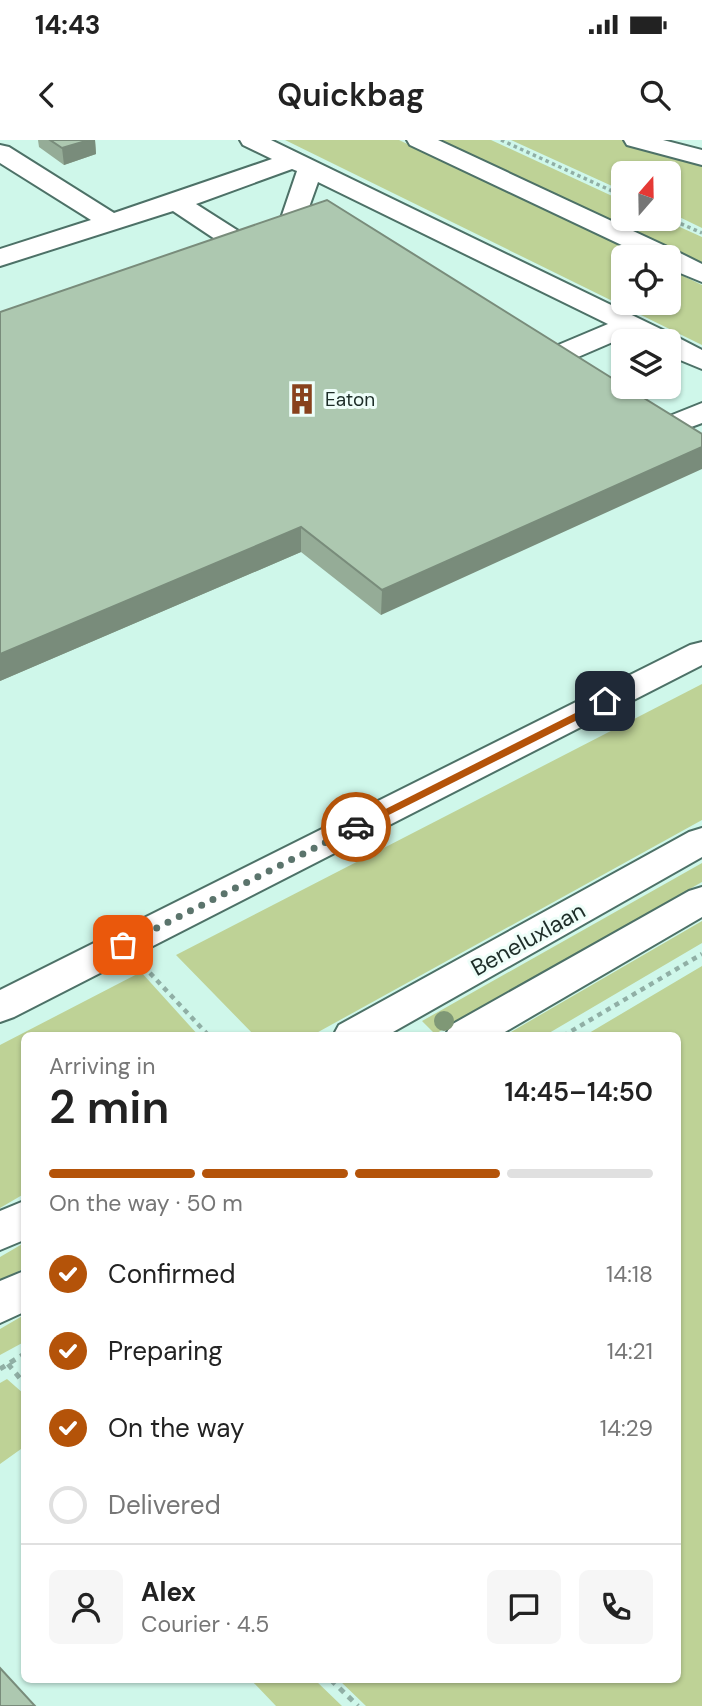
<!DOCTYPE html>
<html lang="en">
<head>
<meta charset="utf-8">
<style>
  :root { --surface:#fff; --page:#f6f6f6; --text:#222; --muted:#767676; --line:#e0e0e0; --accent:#b45309 }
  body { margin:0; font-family:"DM Sans",sans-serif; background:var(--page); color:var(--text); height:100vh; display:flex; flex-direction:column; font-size:26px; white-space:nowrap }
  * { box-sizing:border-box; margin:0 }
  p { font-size:23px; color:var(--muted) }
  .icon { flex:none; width:38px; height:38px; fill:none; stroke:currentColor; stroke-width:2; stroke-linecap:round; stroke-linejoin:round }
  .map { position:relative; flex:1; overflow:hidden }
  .side { position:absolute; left:21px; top:892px; width:660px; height:651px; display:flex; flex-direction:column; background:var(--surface); border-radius:10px; box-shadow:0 2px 5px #0004 }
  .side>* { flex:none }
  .needle { width:46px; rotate:20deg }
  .controls { position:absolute; left:611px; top:21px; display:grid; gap:14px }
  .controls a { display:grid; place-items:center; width:70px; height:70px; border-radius:10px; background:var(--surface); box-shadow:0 2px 5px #0004; font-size:35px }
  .pin { position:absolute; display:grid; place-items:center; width:60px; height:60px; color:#fff; margin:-30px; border-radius:14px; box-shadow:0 4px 10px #0006 }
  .courier { position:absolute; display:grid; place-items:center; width:70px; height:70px; margin:-35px; border:5px solid #b45309; border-radius:50%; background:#fff; color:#222; box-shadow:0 2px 9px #0007 }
  .overview em { font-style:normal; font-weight:600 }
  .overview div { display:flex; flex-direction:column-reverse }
  .overview { display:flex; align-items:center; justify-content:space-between; height:119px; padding:0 28px }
  h1 { font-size:46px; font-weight:600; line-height:52px }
  .bar { display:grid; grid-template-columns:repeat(4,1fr); gap:10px 7px; align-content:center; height:84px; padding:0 28px }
  .bar i { height:9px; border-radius:5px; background:var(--line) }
  .bar .current { background:var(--accent) }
  .bar p { grid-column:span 4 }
  .line { display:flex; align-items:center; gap:18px; padding:0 28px; border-top:2px solid var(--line) }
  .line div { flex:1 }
  .round { display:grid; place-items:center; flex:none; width:74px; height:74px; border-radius:10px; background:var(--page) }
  ol { padding:0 28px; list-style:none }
  li { display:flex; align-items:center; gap:21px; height:77px }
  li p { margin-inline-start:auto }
  li .icon { padding:7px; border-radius:50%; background:var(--accent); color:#fff; stroke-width:4 }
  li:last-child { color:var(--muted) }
  li i { width:38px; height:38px; border:4px solid var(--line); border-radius:50% }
  .status { display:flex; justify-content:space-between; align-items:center; height:49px; padding:0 35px; background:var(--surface); direction:ltr }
  .status svg { height:19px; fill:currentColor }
  header { display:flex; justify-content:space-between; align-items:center; height:91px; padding:0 28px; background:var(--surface); font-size:32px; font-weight:600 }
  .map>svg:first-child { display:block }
</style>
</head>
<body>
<div class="status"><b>14:43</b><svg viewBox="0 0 49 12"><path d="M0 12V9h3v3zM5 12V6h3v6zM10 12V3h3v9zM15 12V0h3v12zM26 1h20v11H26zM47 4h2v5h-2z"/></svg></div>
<header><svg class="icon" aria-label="back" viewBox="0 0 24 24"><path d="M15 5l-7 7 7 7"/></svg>Quickbag<svg class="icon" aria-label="search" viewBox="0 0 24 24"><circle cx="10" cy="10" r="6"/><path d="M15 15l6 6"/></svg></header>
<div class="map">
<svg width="702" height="1566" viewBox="0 0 702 1566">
  <rect width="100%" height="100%" fill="#cff7ea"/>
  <path fill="#bed296" d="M285,0H399L644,117H623V163H668L669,129L702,145V205Z
    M438,0H491L623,61V79H662L702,97V124Z
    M511,0H627L702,20V88L669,72L668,33H623V51Z
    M702,544V680L311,896H255L176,815Z
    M702,723V742L435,894L422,881Z
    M702,781V803L544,896H504Z
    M702,826V1566H366L339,1540H677V896H584Z
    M141,832L199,896H24V1054L0,1068V905Z
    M24,1103V1128L0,1142V1117Z
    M24,1175V1202L0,1215V1189Z
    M7,1239L24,1254V1312L21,1309L0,1324V1243Z
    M251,1540H315L342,1566H276Z"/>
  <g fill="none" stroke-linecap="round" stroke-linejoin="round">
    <defs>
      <path id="minor" d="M240,0H271L673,195L702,210V229L668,215V201H642L629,195L571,220L561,222L551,220L547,214L551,208L608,184L318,42L299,95H281L277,90L297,31L292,29L196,64L251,99L255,105L251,111H233L173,71L0,126V109L91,80L0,23V5L9,7L114,73L272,19L243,5Z
        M407,0H438L676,111L702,124V142L668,128V117H647L410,5Z
        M624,0H663L702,10V25L627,5Z
        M702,263V283L672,294L662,291L657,285L662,279Z
        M702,502V525L14,877L0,882V850L690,505Z
        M702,688V717L386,896H333L339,885L689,692Z
        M702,747V777L498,896H445L451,885L689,751Z
        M24,1061V1100L0,1110V1071Z
        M24,1131V1172L0,1183V1141Z"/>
    </defs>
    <use href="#minor" stroke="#4d7167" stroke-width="4"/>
    <path stroke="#90afa5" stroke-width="3.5" stroke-dasharray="3.5 3.5" stroke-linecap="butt" d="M501,0L623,56
      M668,78L702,93"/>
    <path stroke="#90afa5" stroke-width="4.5" stroke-dasharray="5 5" stroke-linecap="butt" d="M150,833L209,896
      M563,896L702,814"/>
    <path stroke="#90afa5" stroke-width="5" stroke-dasharray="6 6" stroke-linecap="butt" d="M8,1224L24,1243
      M0,1229L24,1214
      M331,1540L358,1566"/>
    <use href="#minor" fill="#fff" fill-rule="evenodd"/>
  </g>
  <circle fill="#7f9876" cx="444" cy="881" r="10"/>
  <path fill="#95ac97" d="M38,0H95L96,14L64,25L39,7Z
    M0,172L623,245L381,475L301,412L0,541Z"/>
  <path fill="#798c7b" d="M89,0H95L96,14L64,25L62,8Z
    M702,307V329L381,475L382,450Z
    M301,387V412L0,541V514Z"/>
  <path fill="#adc8b0" stroke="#798c7b" stroke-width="2" d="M50,0H89L62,8Z
    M327,60L623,245V247H626L702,294V307L382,450L301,387L0,514V172Z
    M0,1528L35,1566H0Z"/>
  <path fill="#b45309" d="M605,558L609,559V564L359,690L350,687Z"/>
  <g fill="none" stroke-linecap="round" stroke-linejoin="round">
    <path stroke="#5b746c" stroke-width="7" stroke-dasharray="0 12.6" d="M123,805L356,687"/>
  </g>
  <defs>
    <symbol id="building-bare" viewBox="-9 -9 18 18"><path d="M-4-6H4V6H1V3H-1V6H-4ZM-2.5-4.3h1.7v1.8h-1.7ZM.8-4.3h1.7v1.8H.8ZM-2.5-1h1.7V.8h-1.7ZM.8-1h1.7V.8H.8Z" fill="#88421c" stroke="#eefef9" stroke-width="2.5" paint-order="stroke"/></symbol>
  </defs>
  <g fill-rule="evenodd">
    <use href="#building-bare" x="280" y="237" width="44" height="44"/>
  </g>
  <g text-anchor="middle" stroke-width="6" stroke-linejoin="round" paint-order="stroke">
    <g font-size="19" fill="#1d2d28" stroke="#eefef9" text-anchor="start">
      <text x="325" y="266">Eaton</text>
    </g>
    <g font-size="23" fill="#1d2d28" stroke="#eefef9">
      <text transform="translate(528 799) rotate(-29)" y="8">Beneluxlaan</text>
    </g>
  </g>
</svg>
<div class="controls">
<a><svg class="needle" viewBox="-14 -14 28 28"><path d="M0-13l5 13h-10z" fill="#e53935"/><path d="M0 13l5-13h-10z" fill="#767676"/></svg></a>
<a><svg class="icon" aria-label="locate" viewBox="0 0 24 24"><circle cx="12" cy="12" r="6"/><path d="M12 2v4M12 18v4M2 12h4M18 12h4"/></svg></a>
<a><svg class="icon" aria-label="layers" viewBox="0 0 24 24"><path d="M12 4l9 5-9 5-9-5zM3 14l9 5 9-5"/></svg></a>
</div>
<div class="pin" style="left:123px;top:805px;background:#ea580c"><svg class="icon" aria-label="bag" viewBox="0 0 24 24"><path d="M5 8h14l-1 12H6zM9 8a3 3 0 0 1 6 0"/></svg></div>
<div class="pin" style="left:605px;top:561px;background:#1f2937"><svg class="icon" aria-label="home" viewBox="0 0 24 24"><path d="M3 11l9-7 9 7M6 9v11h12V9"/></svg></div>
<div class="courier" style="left:356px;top:687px"><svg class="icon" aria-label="car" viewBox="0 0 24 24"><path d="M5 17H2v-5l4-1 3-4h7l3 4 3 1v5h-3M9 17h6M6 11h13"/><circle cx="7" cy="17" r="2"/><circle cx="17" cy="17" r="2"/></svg></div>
<section class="side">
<div class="overview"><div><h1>2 min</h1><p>Arriving in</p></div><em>14:45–14:50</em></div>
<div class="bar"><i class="current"></i><i class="current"></i><i class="current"></i><i></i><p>On the way · 50 m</p></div>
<ol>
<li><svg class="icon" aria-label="check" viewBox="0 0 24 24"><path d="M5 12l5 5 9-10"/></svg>Confirmed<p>14:18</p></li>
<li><svg class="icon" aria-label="check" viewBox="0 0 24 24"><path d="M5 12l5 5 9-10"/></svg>Preparing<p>14:21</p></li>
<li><svg class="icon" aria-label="check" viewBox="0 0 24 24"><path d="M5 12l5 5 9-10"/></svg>On the way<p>14:29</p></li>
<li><i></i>Delivered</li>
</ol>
<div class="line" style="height:126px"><a class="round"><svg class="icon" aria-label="person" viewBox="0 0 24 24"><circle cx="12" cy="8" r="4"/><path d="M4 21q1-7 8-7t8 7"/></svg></a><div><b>Alex</b><p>Courier · 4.5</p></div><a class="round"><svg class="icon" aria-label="chat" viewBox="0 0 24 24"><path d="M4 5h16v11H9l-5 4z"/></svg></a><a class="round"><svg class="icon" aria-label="phone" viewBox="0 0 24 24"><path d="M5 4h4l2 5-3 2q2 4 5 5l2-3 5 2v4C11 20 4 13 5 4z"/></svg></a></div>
</section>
</div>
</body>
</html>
